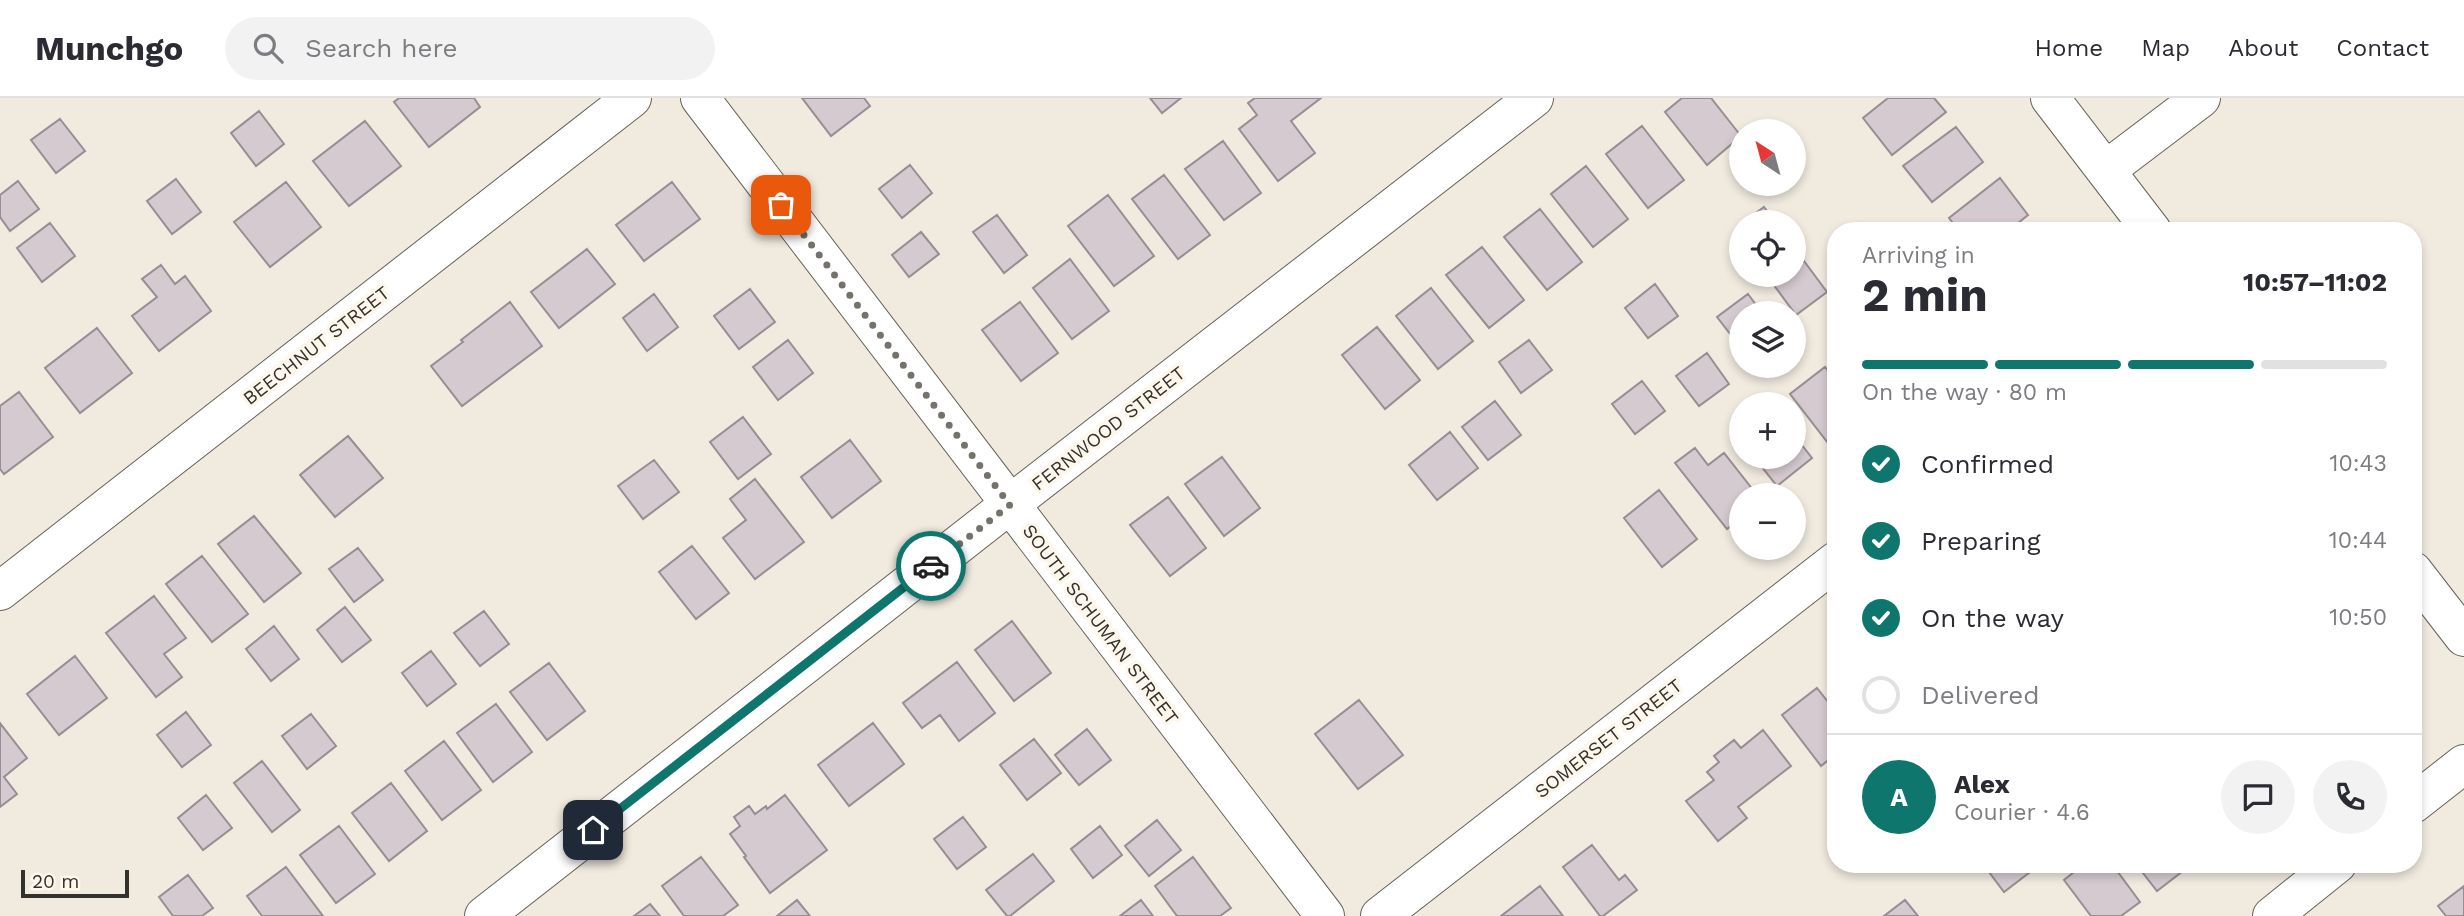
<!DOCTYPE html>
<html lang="en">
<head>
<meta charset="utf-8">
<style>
  :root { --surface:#fff; --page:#f2f2f3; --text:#2b2b33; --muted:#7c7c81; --line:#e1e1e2; --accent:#0f766e }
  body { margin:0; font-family:"Work Sans",sans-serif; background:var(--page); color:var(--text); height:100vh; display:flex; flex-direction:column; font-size:26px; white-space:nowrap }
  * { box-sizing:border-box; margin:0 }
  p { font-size:23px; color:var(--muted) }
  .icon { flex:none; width:38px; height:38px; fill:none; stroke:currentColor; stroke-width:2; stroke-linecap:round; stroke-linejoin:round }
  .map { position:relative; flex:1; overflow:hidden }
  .drawer { position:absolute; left:1827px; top:124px; width:595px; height:651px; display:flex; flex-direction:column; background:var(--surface); border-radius:28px; box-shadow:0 4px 10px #0003 }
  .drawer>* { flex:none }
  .needle { width:46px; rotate:324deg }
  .fabs { position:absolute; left:1729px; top:21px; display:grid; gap:14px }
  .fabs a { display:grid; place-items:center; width:77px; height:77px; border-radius:50%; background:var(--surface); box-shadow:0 4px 10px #0003; font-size:35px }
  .scale { position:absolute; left:21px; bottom:18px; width:108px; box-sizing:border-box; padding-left:7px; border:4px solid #33312d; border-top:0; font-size:19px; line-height:24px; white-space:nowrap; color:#33312d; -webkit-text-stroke:5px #fdf7ec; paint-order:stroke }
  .pin { position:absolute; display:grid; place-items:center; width:60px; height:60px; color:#fff; margin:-30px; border-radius:14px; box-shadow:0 4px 10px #0006 }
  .courier { position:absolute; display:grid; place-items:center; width:70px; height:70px; margin:-35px; border:5px solid #0f766e; border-radius:50%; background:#fff; color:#222; box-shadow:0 2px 9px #0007 }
  .headline em { font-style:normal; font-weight:700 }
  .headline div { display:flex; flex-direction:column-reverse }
  .headline { display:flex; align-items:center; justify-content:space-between; height:119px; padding:0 35px }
  h1 { font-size:46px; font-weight:700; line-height:52px }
  .bar { display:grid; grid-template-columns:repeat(4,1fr); gap:10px 7px; align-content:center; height:84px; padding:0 35px }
  .bar i { height:9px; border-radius:5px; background:var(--line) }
  .bar .on { background:var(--accent) }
  .bar p { grid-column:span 4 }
  .line { display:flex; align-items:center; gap:18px; padding:0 35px; border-top:2px solid var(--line) }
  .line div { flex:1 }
  .round { display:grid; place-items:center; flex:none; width:74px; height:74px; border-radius:37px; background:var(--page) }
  ol { padding:0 35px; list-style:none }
  li { display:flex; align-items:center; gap:21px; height:77px }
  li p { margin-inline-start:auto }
  li .icon { padding:7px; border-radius:50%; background:var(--accent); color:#fff; stroke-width:4 }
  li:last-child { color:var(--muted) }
  li i { width:38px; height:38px; border:4px solid var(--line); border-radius:50% }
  header { display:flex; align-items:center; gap:42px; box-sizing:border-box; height:98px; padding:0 35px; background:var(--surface); border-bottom:2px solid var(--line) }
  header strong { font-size:33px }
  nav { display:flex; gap:38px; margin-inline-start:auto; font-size:24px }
  .search { width:490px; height:63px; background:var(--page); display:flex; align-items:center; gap:18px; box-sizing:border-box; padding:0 24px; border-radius:38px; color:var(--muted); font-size:26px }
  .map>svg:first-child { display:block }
</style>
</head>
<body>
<header>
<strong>Munchgo</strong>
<div class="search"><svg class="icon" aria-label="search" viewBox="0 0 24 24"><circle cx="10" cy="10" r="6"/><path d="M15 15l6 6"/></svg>Search here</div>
<nav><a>Home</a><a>Map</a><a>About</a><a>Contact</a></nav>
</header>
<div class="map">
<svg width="2464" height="818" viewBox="0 0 2464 818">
  <rect width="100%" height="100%" fill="#f0eadf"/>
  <path fill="#d6cad1" stroke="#978d93" stroke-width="2" d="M399,0H474L480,9L429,49L394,4Z
    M802,0H864L870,8L831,38Z
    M1150,0H1181L1162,15Z
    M1255,0H1321L1291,23L1315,55L1278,83L1239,31L1257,17L1248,5Z
    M1682,0H1711L1741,38L1707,67L1665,14Z
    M1888,0H1934L1946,14L1892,57L1863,20Z
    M259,13L284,46L256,68L231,35Z
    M60,21L85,53L56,75L31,42Z
    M365,23L401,68L349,108L313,63Z
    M1642,28L1684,82L1648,110L1606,56Z
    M1956,29L1983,64L1932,104L1903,68Z
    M1223,43L1261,95L1224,122L1185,71Z
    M910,67L932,95L902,120L879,91Z
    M1586,68L1628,121L1593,149L1551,96Z
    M1164,77L1210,137L1178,161L1132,101Z
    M2000,80L2028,117L2008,133H1959L1949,120Z
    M176,81L201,114L172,136L147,103Z
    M18,83L39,111L10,133L0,119V97Z
    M286,84L321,129L270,169L234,124Z
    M672,84L700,121L644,163L616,127Z
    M1108,97L1154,158L1114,188L1068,128Z
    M1764,109L1776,124H1744Z
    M1540,111L1582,164L1547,192L1504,139Z
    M997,117L1027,157L1004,175L973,134Z
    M50,125L75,158L42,184L17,150Z
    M921,134L939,156L909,179L892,157Z
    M1482,149L1524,202L1489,230L1446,177Z
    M587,151L615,186L559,230L531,194Z
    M1070,161L1109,213L1072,241L1033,190Z
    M1804,163L1827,194L1796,217L1773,186L1786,177H1794V171Z
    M161,167L175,186L185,178L211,213L159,253L132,218L157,199L142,181Z
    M1655,186L1678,218L1648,240L1625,210Z
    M1431,190L1473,243L1438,271L1396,218Z
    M750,191L775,224L739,251L714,218Z
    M654,196L678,229L647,253L623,220Z
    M1748,196L1762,215H1741V250L1717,219Z
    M510,204L542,248L462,308L431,268L463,244L461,242Z
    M1020,204L1058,255L1021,283L982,232Z
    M1377,229L1420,282L1385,311L1342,257Z
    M97,230L132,275L80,315L45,270Z
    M788,242L813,275L778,302L753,269Z
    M1529,242L1552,272L1521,295L1499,264Z
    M1707,255L1729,286L1699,308L1676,278Z
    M1825,269L1836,282V339L1828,345L1790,296Z
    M1642,283L1665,313L1635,336L1612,306Z
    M19,294L53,339L4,376L0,371V308Z
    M1495,303L1521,337L1488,362L1462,329Z
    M743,319L771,356L738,381L710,344Z
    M1450,334L1478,370L1437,402L1409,367Z
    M1794,337L1812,360L1777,388L1754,359H1794Z
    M348,338L383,380L335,419L300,377Z
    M850,342L881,383L832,420L801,379Z
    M1695,350L1708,367L1724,355L1757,397H1741V420L1727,431L1675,365Z
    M1222,359L1260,410L1224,438L1185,386Z
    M654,362L679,394L643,421L618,388Z
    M755,381L804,444L755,481L723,440L746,422L730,401Z
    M1659,392L1697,441L1662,469L1624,420Z
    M1168,399L1206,450L1170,478L1130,427Z
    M254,418L301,475L264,504L218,446Z
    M692,448L729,495L696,521L659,474Z
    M358,450L383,482L354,504L329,471Z
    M202,458L248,516L212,544L166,486Z
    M154,498L186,540L164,556L182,579L156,599L106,535Z
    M345,509L371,542L342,564L317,532Z
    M484,513L509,546L480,568L454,535Z
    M1012,523L1051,575L1014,603L975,552Z
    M274,528L299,561L271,583L246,551Z
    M431,553L456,586L427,608L402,575Z
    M75,558L107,600L59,637L27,596Z
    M957,564L995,615L959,643L940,617L922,630L903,605Z
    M549,565L585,613L547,642L510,594Z
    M1817,590L1836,614V656L1821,668L1782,617Z
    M1359,602L1403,657L1358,691L1315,636Z
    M496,606L532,654L493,684L457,635Z
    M186,614L211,647L182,669L157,637Z
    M311,616L336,648L307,671L282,638Z
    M0,625L27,660L4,679L17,696L0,709Z
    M873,625L904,666L849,708L818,667Z
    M1087,631L1111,662L1079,687L1055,657Z
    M1763,632L1791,668L1738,709L1747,720L1718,743L1686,703L1714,682L1707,674L1719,664L1714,658L1734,642L1741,650Z
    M1034,641L1061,675L1027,702L1000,667Z
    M444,643L481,692L442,722L405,673Z
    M262,663L300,712L272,734L234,685Z
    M391,685L427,733L389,763L352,715Z
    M206,697L232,730L203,752L178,720Z
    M785,697L827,752L770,795L744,759L746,758L730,736L740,728L734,719L749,708L755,716L766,708L767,711Z
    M963,719L986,749L957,771L934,741Z
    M1157,722L1181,752L1149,778L1125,748Z
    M339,728L375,776L336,805L300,757Z
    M1100,728L1122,757L1093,780L1071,751Z
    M1592,747L1619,782L1625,777L1637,792L1603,818H1600L1563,769Z
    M1033,756L1054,783L1010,818H1007L986,792Z
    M701,759L738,807L723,818H684L662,788Z
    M1193,759L1231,810L1220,818H1177L1155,788Z
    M1983,766H2030L2034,771L2004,794Z
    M2084,766H2112L2140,804L2121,818H2091L2064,782Z
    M2136,766H2192L2157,793Z
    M286,769L323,818H262L247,798Z
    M188,777L213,810L202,818H173L159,799Z
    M1540,788L1563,818H1501Z
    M2464,788V818H2446L2438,808Z
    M797,802L810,818H777Z
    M1141,802L1153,818H1120Z
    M1905,802L1918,818H1884Z
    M650,806L660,818H634Z"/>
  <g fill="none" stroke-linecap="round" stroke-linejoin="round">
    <defs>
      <path id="street" d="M700,0L1325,818
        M2050,0L2152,133
        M2106,72L2201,0
        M2413,473L2464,539
        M0,493L632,0
        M2413,706L2464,666
        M484,818L1009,407L1534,0
        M1380,818L1836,463
        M2272,818L2337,766"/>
    </defs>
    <use href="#street" stroke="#676258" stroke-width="40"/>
    <use href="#street" stroke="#fff" stroke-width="38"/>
  </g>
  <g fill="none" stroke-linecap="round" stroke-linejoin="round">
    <path stroke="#75726b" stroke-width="7" stroke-dasharray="0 12.6" d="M781,107L1010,407L931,468"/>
    <path stroke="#0f766e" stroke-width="9" d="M593,732L931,468"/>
  </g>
  <g text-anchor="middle" stroke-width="7" stroke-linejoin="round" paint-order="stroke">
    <g font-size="19" fill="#33312d" stroke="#fdf7ec">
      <text transform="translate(316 247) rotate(-38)" y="7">BEECHNUT STREET</text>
      <text transform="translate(1108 330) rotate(-38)" y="7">FERNWOOD STREET</text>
      <text transform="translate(1101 526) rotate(53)" y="7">SOUTH SCHUMAN STREET</text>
      <text transform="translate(1608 640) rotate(-38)" y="7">SOMERSET STREET</text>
    </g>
  </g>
</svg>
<div class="fabs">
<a><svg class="needle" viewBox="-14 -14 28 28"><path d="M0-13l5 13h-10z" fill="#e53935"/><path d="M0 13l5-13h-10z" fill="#7c7c81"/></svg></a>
<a><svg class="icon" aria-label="locate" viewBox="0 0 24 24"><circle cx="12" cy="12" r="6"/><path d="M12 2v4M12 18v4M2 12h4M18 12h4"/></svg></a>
<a><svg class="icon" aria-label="layers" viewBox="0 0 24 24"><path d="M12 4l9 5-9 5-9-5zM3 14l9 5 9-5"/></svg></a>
<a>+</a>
<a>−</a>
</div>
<div class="scale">20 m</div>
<div class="pin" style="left:781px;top:107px;background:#ea580c"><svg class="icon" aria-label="bag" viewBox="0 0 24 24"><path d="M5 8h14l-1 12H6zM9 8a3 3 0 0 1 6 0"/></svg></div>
<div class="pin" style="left:593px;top:732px;background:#1f2937"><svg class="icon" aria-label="home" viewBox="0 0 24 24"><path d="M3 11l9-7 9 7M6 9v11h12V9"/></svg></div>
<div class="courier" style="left:931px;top:468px"><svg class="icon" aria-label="car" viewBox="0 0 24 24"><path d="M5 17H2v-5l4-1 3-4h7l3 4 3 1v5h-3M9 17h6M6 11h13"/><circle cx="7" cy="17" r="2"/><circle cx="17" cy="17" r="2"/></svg></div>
<section class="drawer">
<div class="headline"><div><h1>2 min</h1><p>Arriving in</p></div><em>10:57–11:02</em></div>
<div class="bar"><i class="on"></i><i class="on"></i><i class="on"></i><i></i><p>On the way · 80 m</p></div>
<ol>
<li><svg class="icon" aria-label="check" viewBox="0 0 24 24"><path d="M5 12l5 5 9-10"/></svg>Confirmed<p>10:43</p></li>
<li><svg class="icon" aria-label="check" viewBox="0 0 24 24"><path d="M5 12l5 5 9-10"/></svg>Preparing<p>10:44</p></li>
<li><svg class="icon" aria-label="check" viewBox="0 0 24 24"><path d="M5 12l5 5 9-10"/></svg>On the way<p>10:50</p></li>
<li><i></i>Delivered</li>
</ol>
<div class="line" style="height:126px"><b class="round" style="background:var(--accent);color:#fff">A</b><div><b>Alex</b><p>Courier · 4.6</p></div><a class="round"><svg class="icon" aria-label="chat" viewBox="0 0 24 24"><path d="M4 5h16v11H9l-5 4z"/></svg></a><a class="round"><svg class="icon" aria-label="phone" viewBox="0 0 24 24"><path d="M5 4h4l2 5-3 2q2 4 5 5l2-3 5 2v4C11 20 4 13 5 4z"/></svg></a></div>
</section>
</div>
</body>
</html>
